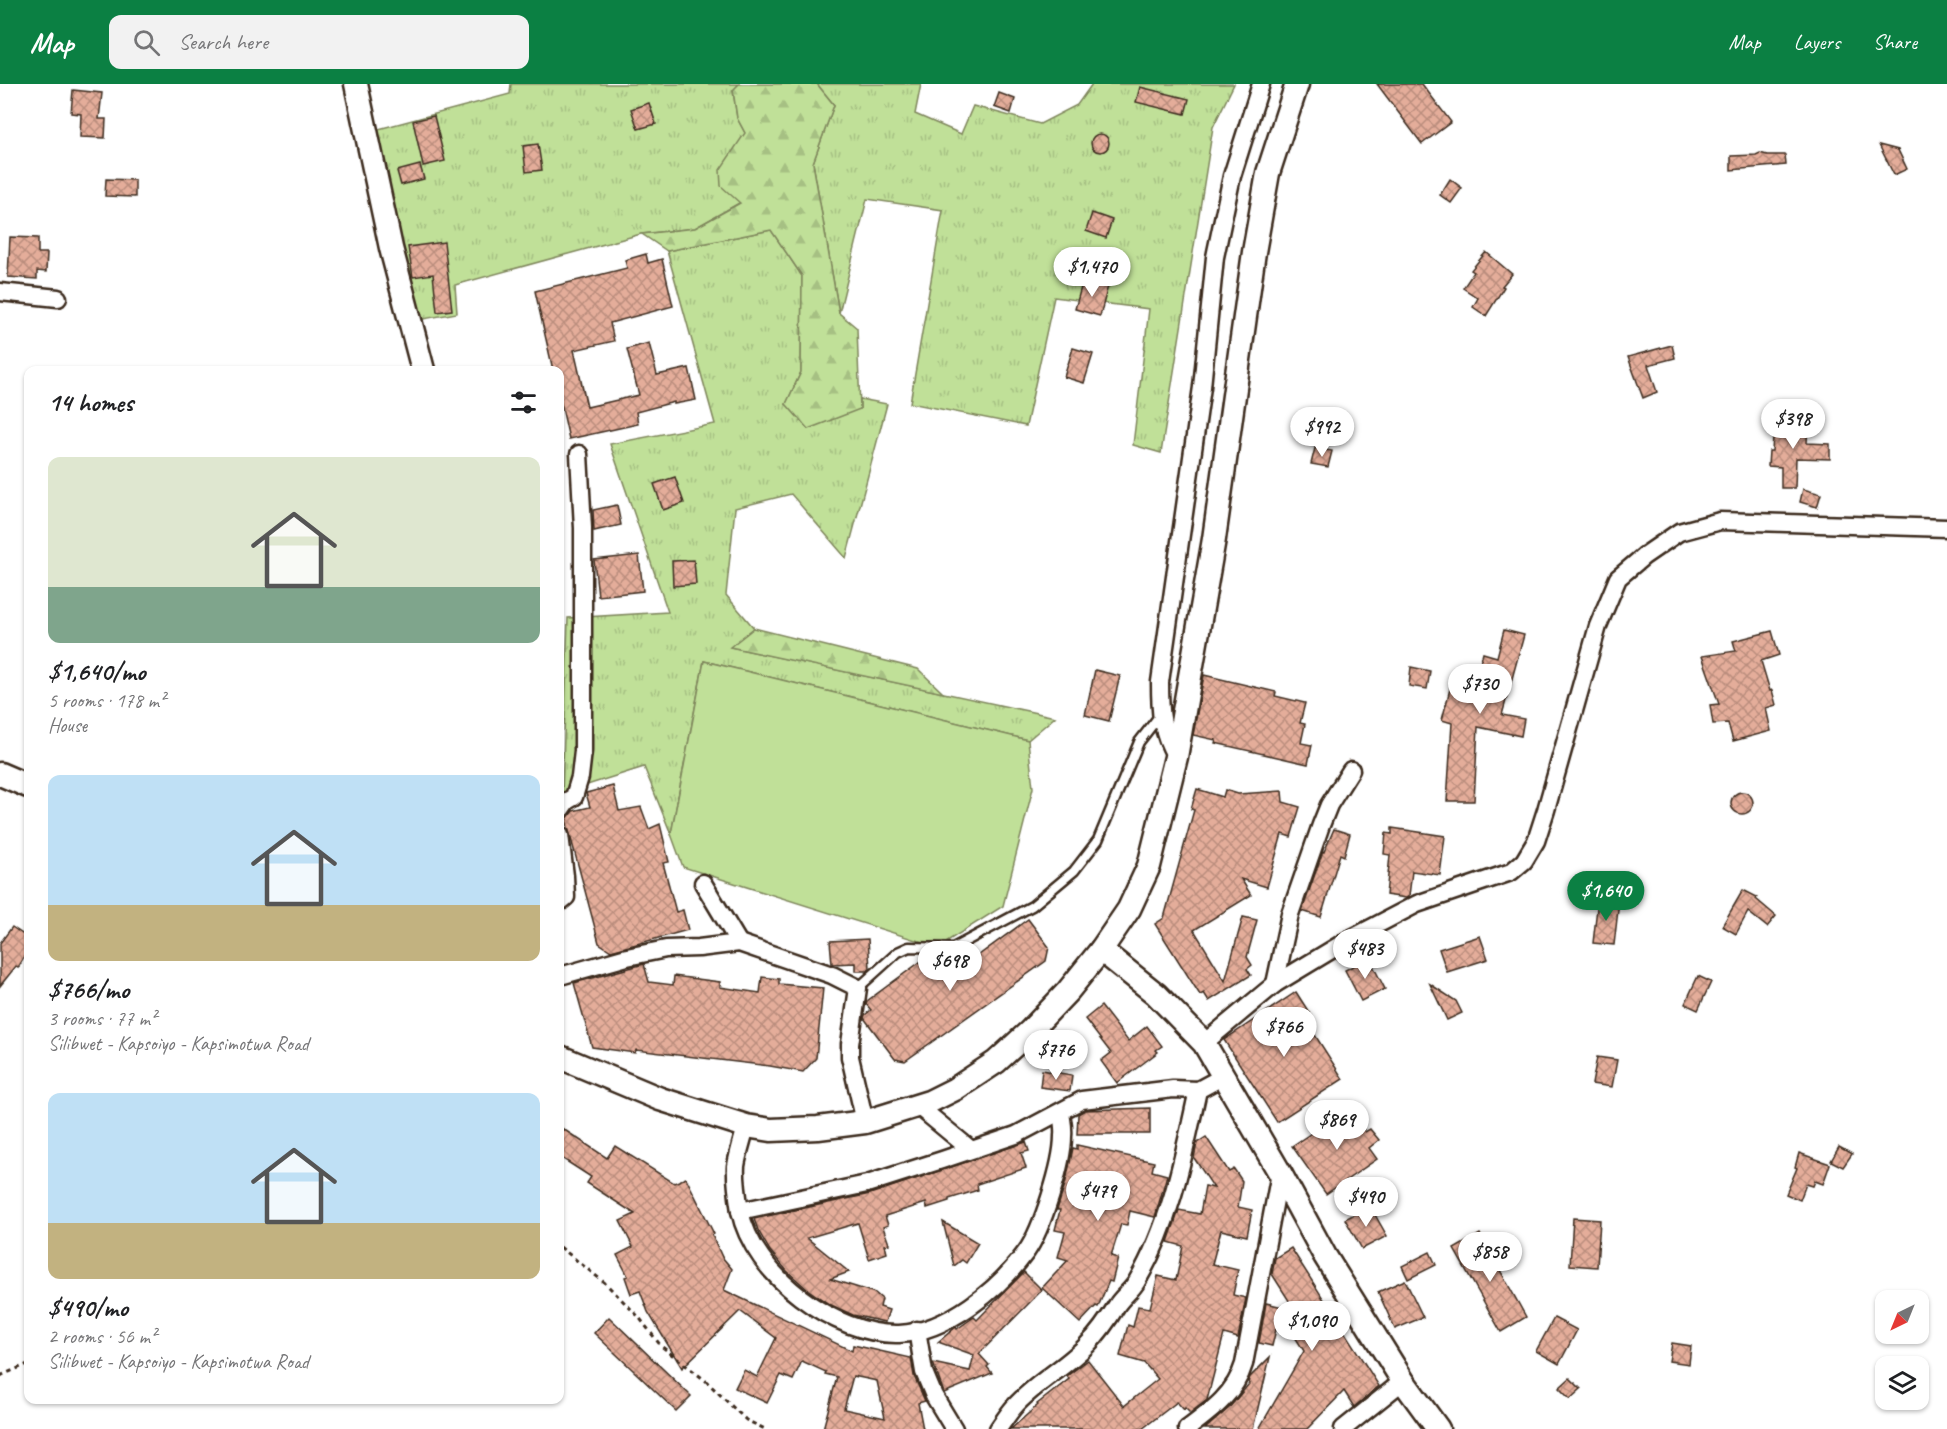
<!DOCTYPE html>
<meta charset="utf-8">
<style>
body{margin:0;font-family:Caveat,sans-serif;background:#f2f2f2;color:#202124;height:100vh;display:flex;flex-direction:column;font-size:22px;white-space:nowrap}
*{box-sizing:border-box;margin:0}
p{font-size:20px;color:#757577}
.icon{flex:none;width:33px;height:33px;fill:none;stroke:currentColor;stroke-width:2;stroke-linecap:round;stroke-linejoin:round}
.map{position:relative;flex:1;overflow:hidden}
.side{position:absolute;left:24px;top:282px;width:540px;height:1038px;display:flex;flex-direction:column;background:#fff;border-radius:12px;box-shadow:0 2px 4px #0004}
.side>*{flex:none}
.needle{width:39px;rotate:223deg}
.buttons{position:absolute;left:1875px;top:1206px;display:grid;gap:12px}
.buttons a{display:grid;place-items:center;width:54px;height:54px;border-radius:12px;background:#fff;box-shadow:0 2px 4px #0004;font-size:30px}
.price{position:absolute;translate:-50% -51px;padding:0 14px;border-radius:21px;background:#fff;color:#222;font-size:20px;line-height:39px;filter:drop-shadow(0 2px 3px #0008)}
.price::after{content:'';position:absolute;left:50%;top:36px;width:18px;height:14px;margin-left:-9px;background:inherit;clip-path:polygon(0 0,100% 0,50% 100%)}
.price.selected{background:#0b8043;color:#fff}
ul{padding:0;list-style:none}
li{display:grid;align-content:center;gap:12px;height:318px;padding:0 24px}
li span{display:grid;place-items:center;height:186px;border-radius:12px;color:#555}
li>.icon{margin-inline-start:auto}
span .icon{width:108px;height:108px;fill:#fffc;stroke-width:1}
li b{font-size:26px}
h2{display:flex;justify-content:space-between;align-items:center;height:72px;padding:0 24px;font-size:26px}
header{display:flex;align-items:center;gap:36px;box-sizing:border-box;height:84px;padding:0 30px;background:#0b8043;color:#fff}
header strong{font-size:28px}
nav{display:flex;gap:33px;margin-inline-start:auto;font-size:21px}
.search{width:420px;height:54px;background:#f2f2f2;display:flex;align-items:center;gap:15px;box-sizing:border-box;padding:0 21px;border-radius:12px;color:#757577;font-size:22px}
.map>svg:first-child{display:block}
.grass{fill:url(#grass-tufts);stroke:#7e855b;stroke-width:1.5}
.forest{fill:url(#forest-firs);stroke:#7e855b;stroke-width:1.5}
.garden{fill:#c0e098;stroke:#7e855b;stroke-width:1.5}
.building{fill:url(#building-cross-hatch);stroke:#3b2a1e;stroke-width:1.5;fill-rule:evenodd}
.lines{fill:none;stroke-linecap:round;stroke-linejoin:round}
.lane-casing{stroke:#3b2a1e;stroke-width:13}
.street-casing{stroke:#3b2a1e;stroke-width:21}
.secondary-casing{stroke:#3b2a1e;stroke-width:27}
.path{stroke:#3b2a1e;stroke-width:3;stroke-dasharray:4.5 4.5;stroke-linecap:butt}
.lane{stroke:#fff;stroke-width:8}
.street{stroke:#fff;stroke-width:16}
.secondary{stroke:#fff;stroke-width:22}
</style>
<header>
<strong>Map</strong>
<div class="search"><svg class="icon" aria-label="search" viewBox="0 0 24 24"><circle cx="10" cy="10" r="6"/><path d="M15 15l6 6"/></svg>Search here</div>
<nav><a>Map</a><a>Layers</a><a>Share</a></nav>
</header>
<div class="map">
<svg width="1947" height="1345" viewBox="0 0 1947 1345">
<defs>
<pattern id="grass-tufts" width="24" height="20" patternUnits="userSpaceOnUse" patternTransform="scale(1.5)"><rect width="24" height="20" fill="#c0e098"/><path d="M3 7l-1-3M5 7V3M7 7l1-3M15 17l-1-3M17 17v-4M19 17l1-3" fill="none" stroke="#a6c083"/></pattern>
<pattern id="forest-firs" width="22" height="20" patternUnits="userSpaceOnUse" patternTransform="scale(1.5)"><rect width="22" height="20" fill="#c0e098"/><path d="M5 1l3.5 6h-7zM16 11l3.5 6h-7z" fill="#a6c083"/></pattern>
<pattern id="building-cross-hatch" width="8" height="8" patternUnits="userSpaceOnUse" patternTransform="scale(1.5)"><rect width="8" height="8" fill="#e4ad9a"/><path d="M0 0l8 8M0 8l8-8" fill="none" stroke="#ba8d7d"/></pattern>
</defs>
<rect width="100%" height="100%" fill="#fff"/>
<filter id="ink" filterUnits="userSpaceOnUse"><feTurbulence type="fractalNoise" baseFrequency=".0167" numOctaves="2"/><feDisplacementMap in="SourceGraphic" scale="12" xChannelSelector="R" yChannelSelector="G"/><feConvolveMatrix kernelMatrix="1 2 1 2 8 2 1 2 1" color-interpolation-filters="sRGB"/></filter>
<g filter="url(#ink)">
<g class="grass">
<path d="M511,0H739L733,7L737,34L745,49L741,118L695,144L641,150L455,201L457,229L418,236L371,47L510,10Z"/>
<path d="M817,0H921L915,30L961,50L973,22L1040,40L1077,21L1092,0H1234L1213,43L1161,369L1133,361L1149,225L1054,213L1026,342L910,319L943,126L867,115L839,229L813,79L834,21Z"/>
<path d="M771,146L802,192L801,288L786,320L860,325V315L887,320L846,474L791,410L735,424L726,511L754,544L731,563L1055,633L1028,656L704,577L671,750L644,683L562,709L568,534L668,528L610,360L715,340L667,167Z"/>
</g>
<g class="forest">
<path d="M739,0H817L834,21L813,79L839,229L857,244L860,325L808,345L786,320L801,288L802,192L771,146L667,167L642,150L695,144L740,119L721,102L720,86L745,49L737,34L733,6Z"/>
<path d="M754,544L918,585L943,609L730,563Z"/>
</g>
<path class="garden" d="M704,577L1028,656L1033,704L1003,822L938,863L683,783L671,750Z"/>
<g class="building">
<path d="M1377,0H1422L1451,38L1422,60Z"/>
<path d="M1140,3L1189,15L1185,30L1136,18Z"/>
<path d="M73,6L102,9L99,35H106L105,54L80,53L81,30L71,29Z"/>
<path d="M999,9L1015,15L1011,29L994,23Z"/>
<path d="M649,19L656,40L638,45L631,25Z"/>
<path d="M434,32L445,77L423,82L413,37Z"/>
<circle cx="1100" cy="59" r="9"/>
<path d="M538,60L542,86L526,88L523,62Z"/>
<path d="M1879,61L1898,66L1907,85L1894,91Z"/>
<path d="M1760,69L1767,71H1785L1786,81L1731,86V72L1756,71Z"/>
<path d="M420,81L424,95L401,101L397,87Z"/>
<path d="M106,95L135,96V113L105,112Z"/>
<path d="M1450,95L1462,104L1451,119L1440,111Z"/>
<path d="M1092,129L1112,136L1106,154L1086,147Z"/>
<path d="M10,153L38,154V169H47L46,188L37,187V195L8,193Z"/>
<path d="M444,158L452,226L437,228L433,190L413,193L408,163Z"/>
<path d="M1486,168L1512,190L1502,202L1504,203L1486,232L1473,223L1478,214L1463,204L1474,188L1471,186Z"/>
<path d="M646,170L648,179L662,175L673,222L610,239L614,257L574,266L587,323L639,311L627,265L649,259L657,291L689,284L696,316L674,320V318L636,328L638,340L569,355L560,315V286H553L535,207L627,184L625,176Z"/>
<path d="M1083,196L1108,202L1100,232L1075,225Z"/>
<path d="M1672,261L1675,274L1648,281L1657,308L1643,314L1628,273Z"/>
<path d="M1073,264L1093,270L1084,299L1064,293Z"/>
<path d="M1774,338L1808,339L1807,359L1830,360V375L1796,374L1795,404H1781V383L1768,382L1769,367H1772Z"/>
<path d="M1315,364L1332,367L1328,383L1311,380Z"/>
<path d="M675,393L684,419L663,426L654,400Z"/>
<path d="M1803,405L1821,410L1817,423L1800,418Z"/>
<path d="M617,421L621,441L594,447L593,426Z"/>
<path d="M639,471L643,507L598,512L594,476Z"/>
<path d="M694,476L696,500L673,502L672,477Z"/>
<path d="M1504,546L1524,551L1502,631L1524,635L1521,652L1478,643L1474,717H1447L1452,639L1442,636L1451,601L1473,606L1483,569L1497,573Z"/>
<path d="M1772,547L1779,571L1761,577L1770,607L1772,606L1776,621L1766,624L1771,647L1733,657L1728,639L1713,640L1710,621L1719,620L1702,572L1736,567L1733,557Z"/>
<path d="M1411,583L1430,587L1427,605L1409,602Z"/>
<path d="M1095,586L1120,592L1109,637L1085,631Z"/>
<path d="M1204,591L1276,608L1275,612L1305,619L1300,639L1305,640L1301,659L1312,661L1308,680L1215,659L1216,656L1193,651Z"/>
<path d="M613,702L619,727L641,723L649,745L660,740L669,778L663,779L676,828L683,826L688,846L611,867L599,859L566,736L573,727L590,723L586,709Z"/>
<path d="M1197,705L1223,713L1225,706L1238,710L1282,707L1283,718L1300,723L1291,753L1282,750L1267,803L1241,795L1251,811L1194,846L1225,897L1243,833L1257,836L1247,873L1252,881L1247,885L1251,891L1209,917L1204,909L1200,911L1155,840L1164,834L1194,726L1191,725Z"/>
<circle cx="1742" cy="719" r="11"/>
<path d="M1392,744L1445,752L1440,791L1412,787L1409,812L1406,814L1386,811L1390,771L1384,770L1386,749L1392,750Z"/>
<path d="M1334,745L1350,750L1344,772L1340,770L1321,833L1302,827L1323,767L1324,768Z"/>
<path d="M1743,806L1757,813L1756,815L1776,832L1767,843L1748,828L1736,850L1722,842Z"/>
<path d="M1598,815L1619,817L1614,861L1593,859Z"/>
<path d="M1028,835L1049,863L1046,877L905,977L895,975L864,934L865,931L871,926L866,920L867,917L931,870H938L953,890Z"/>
<path d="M12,843L28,854V867L18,884L16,882L0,902V859Z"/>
<path d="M1480,852L1488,875L1447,888L1439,865Z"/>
<path d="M868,855L870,884L868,887H856V879L832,880L830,857Z"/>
<path d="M1369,874L1385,905L1361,917L1345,886Z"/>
<path d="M644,880L649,898L673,901L674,892L720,898V903L760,909L762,893L779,895V900L823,904L816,974L803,988L770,982L636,966L635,969L592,963L574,899Z"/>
<path d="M1698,892L1711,898L1698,926L1685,920Z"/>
<path d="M1430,900L1456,917L1462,929L1447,936Z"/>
<path d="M1296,908L1312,933L1306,937L1343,995L1277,1038L1224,956Z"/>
<path d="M1101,922L1128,957L1147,942L1162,962L1156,966L1158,968L1117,999L1101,977L1111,969L1085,935Z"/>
<path d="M1597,973L1617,976L1612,1003L1592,1000Z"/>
<path d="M1042,986L1072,991L1070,1007L1040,1003Z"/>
<path d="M1150,1024V1050H1077L1078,1030L1085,1026Z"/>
<path d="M1349,1024L1365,1048L1370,1045L1379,1056L1369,1064L1377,1075L1326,1110L1292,1062Z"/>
<path d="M560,1043L607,1074L615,1062L674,1099L686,1094L714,1150L712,1151L722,1173L732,1185L724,1206L852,1267L853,1261L911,1274L914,1292L925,1317L918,1319L923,1345H823L837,1293L825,1290L826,1288L802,1277L793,1296L781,1291L767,1319L735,1304L744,1286L757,1293L776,1254L740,1227L682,1284L648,1228L640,1207L631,1210L625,1193L628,1192L617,1171L633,1163L620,1137L635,1130L587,1099L591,1093L560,1073ZM853,1292L877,1297L885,1334L844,1325Z"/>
<path d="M1206,1053L1229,1088L1234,1085L1242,1097L1238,1123L1252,1126L1247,1152L1221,1146L1212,1180L1238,1186L1233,1211L1246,1214L1238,1254L1224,1250L1207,1316L1190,1329L1185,1324L1184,1326L1177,1318L1142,1345H1011L1038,1321L1037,1320L1069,1295L1067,1292L1088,1276L1124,1322L1158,1295L1144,1279L1120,1272L1128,1241L1133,1243L1138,1222L1150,1224L1158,1192L1176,1196L1183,1162L1168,1158L1179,1126L1200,1130L1205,1102L1214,1104L1194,1074L1197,1059Z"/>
<path d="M1026,1058L1029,1067L1021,1069L1026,1084L977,1100L978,1106L949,1115V1117L927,1124L926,1119L885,1132L888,1141L883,1143L889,1160L885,1161L887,1169L869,1175L858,1139L807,1154L849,1188L830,1195L875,1209L882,1215L880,1223L889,1226L885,1238L853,1231L829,1220L807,1205L787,1187L770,1167L758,1146L754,1135L870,1110Z"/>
<path d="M1077,1061L1154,1078L1152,1087L1167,1091L1155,1133L1130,1127L1127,1141L1121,1140L1111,1172L1118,1174L1112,1198L1109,1197L1098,1223L1096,1222L1080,1239L1042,1204L1068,1176L1058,1173L1065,1148L1055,1146L1060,1126H1057L1066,1097L1073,1064L1077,1065Z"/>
<path d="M1839,1063L1852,1070L1843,1083L1831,1077Z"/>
<path d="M1799,1069L1830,1080L1823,1100L1815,1097L1813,1102L1806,1100L1800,1116L1786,1110L1797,1084L1795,1083Z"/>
<path d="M1370,1122L1387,1152L1362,1165L1345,1135Z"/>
<path d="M1573,1134L1600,1136L1597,1183L1570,1181Z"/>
<path d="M943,1138L978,1159L966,1179L962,1176L954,1182Z"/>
<path d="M1480,1150L1526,1233L1501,1248L1454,1165Z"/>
<path d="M1291,1164L1379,1302L1354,1323L1344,1307L1307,1345H1259L1304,1267L1280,1229L1272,1262L1259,1259L1266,1219L1295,1226L1272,1190L1275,1174Z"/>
<path d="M1430,1168L1436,1181L1408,1195L1402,1182Z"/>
<path d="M1024,1188L1042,1206L979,1270L989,1281L987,1283L992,1289L944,1309L933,1279L970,1287L974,1271L938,1258L956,1243L957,1245L974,1233L977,1236Z"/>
<path d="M1405,1196L1423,1233L1395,1245L1378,1208Z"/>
<path d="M609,1233L691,1312L676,1327L594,1249Z"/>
<path d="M1554,1234L1577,1246L1559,1280L1536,1267Z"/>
<path d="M1672,1259L1691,1262L1689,1280L1669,1277Z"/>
<path d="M1270,1273L1253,1345H1205L1229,1324L1249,1300L1248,1298L1250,1293Z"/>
<path d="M1570,1294L1581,1305L1570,1315L1559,1304Z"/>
</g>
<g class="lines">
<g class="lane-casing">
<path id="lane" d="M858,904L898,868L909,863L953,864L1032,822L1074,787L1098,756L1139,658L1160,631"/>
</g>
<g class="street-casing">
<g id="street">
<path d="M0,208L58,214"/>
<path d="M1176,673C1161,647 1160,628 1160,598L1202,303L1215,173L1232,92L1261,0"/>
<path d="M560,727L567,717L574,713L580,693L583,667V444L579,370"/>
<path d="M560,751L565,792L566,813L560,818"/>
<path d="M703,799L739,859"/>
<path d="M560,892L627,873L666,865L699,864L739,859L832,891L858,904L850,960V973L865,1038"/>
<path d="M1275,900L1290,830L1321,741L1329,721L1351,686"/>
<path d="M1204,959L1275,900L1348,856L1417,820L1511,788L1524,777L1536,757L1546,726L1598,542L1618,494L1644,472L1679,448L1720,437L1947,444"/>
<path d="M918,1022L970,1065"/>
<path d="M746,1042C743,1055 738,1069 736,1082C735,1095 738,1114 740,1127C753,1191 835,1252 899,1250C947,1248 999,1205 1026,1168C1042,1146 1063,1079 1063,1052C1064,1044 1062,1036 1061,1029"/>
<path d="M740,1127L867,1100L942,1076L1016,1051L1082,1016L1173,1005L1198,1006L1224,992"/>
<path d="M917,1246L924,1288L934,1312L954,1345"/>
<path d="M998,1345C1003,1338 1008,1330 1014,1323C1035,1299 1065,1284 1087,1261C1099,1249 1108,1236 1117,1221C1123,1212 1132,1206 1137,1197C1171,1139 1184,1070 1198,1006"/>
<path d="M1187,1345C1211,1327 1235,1310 1244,1280L1280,1089"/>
<path d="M1343,1345L1403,1297"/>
</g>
</g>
<g class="secondary-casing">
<g id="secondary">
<path d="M356,0L391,164L423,286"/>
<path d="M0,690L28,702"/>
<path d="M1101,866L1156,910L1204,959L1280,1089L1325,1172L1403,1297L1438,1345"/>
<path d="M560,973L660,1015L746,1042L771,1046L818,1044L865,1038L929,1018L955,1005L996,978L1029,948L1068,907L1101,866L1129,825L1149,782L1176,673L1214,455L1254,168L1268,89L1297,0"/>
</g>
</g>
<g class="path">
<path d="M560,1163L605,1199L638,1232L661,1262L706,1297L746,1336L765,1345"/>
<path d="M0,1292L28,1280"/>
</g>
<use href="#lane" class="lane"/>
<use href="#street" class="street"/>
<use href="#secondary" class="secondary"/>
</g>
</g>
</svg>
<div class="buttons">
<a><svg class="needle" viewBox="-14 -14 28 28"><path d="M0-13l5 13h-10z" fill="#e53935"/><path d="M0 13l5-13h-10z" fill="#757577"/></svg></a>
<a><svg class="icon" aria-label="layers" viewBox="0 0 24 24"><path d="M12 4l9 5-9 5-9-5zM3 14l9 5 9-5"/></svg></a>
</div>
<b class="price" style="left:1092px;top:214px">$1,470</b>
<b class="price" style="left:1793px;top:366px">$398</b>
<b class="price" style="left:1322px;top:374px">$992</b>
<b class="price" style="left:1480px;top:631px">$730</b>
<b class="price selected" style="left:1606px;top:838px">$1,640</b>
<b class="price" style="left:1365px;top:896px">$483</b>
<b class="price" style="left:950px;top:908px">$698</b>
<b class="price" style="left:1284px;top:974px">$766</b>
<b class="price" style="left:1056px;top:997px">$776</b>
<b class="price" style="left:1337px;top:1067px">$869</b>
<b class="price" style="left:1098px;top:1138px">$479</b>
<b class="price" style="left:1366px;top:1144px">$490</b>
<b class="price" style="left:1490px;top:1199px">$858</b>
<b class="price" style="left:1312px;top:1268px">$1,090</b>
<section class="side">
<h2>14 homes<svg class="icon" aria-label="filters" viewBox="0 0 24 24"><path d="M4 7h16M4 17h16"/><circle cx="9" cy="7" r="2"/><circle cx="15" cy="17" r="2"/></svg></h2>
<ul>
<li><span style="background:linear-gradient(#dfe7d0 70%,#7fa58c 0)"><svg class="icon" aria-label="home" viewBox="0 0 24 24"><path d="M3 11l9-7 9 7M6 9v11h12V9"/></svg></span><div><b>$1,640/mo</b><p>5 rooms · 178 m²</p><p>House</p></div></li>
<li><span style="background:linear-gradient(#bfe0f5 70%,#c2b280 0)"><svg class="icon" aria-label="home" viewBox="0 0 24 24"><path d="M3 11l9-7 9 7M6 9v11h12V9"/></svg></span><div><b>$766/mo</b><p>3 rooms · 77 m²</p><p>Silibwet - Kapsoiyo - Kapsimotwa Road</p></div></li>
<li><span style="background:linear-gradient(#bfe0f5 70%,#c2b280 0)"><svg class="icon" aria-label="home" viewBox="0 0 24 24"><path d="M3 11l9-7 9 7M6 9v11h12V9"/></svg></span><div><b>$490/mo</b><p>2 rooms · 56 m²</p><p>Silibwet - Kapsoiyo - Kapsimotwa Road</p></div></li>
</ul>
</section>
</div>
